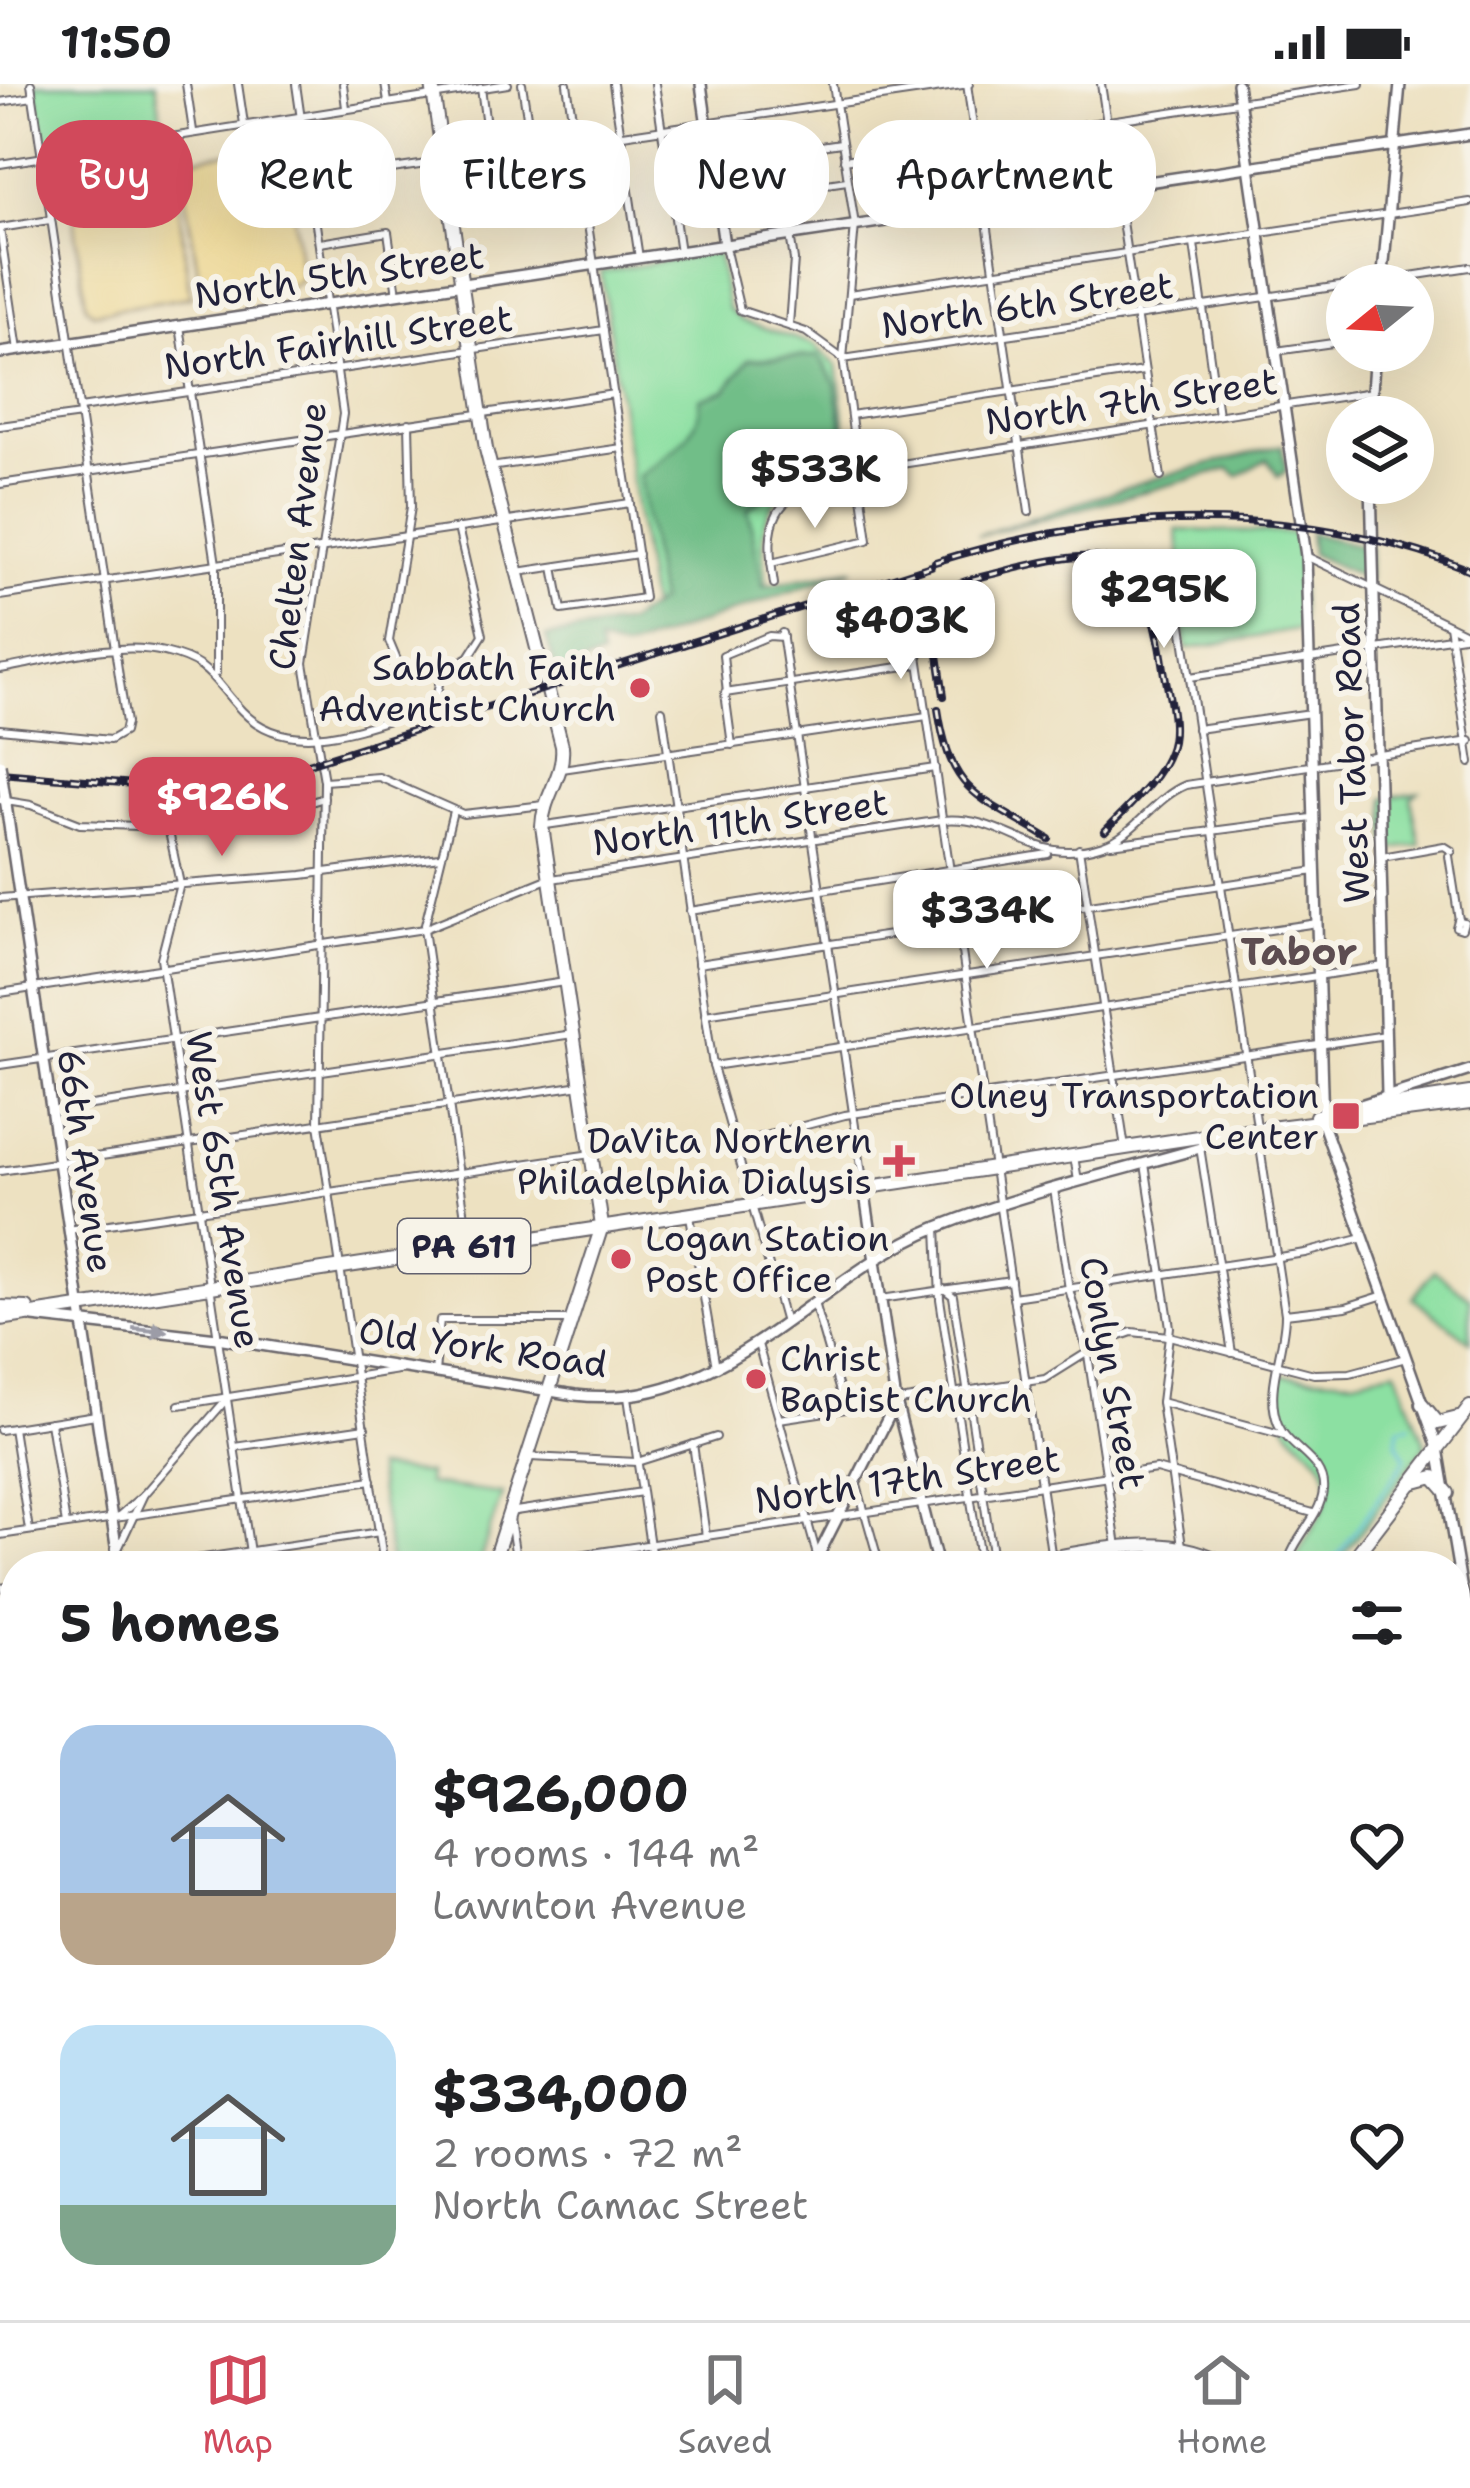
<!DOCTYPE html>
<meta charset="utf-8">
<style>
body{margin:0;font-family:"Shantell Sans",sans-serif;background:#f2f2f2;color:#202124;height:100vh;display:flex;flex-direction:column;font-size:45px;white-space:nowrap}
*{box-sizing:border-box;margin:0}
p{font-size:39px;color:#757577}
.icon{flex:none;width:66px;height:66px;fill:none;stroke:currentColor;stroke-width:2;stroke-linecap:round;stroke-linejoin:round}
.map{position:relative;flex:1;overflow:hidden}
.details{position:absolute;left:0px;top:1467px;width:1470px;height:771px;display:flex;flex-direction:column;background:#fff;border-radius:48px 48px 0 0;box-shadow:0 12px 48px #0002}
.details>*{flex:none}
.banner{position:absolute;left:36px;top:36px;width:1398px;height:108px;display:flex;gap:24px}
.needle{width:78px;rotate:252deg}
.tools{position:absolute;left:1326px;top:180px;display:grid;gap:24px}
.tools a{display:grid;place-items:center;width:108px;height:108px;border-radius:50%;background:#fff;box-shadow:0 12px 48px #0002;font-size:60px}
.price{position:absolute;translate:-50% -102px;padding:0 27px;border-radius:24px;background:#fff;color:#222;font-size:39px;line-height:78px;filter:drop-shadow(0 3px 6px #0008)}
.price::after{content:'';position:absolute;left:50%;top:72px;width:36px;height:27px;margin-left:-18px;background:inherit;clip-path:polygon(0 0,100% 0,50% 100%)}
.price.active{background:#d1495b;color:#fff}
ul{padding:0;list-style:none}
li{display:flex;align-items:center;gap:36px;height:300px;padding:0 60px}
li span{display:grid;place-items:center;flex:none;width:336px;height:240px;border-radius:36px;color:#555}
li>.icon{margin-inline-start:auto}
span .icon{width:144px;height:144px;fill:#fffc;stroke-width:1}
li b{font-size:51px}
h2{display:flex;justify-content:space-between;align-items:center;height:144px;padding:0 60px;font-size:51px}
.pill{padding:0 42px;border-radius:48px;background:#fff;box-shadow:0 12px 48px #0002;font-size:42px;line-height:108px}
.pill.active{background:#d1495b;color:#fff}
.status{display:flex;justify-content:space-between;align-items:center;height:84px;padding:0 60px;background:#fff;direction:ltr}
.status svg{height:33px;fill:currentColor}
.tabs{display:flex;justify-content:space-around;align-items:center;height:168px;border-top:3px solid #e0e0e0;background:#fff;font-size:33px;color:#757577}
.tabs a{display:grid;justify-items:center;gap:6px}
.tabs .active{color:#d1495b}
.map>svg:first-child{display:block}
.green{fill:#8ce0a2;stroke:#57816e;stroke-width:3}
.forest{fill:#71be88;stroke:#4a7062;stroke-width:3}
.sand{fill:#eeda9e;stroke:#887e6c;stroke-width:3}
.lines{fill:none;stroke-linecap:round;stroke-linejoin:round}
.stream{stroke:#61b9de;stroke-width:3}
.minor-casing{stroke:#69656a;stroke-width:10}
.tertiary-casing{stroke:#69656a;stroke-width:14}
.primary-casing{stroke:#69656a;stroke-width:16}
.minor{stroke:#fff;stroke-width:6}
.tertiary{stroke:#fff;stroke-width:9}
.primary{stroke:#fff;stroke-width:12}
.rail-casing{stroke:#22223b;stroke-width:8}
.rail{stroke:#f7f3e8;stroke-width:3;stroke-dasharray:9;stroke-linecap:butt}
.tertiary-bridge-casing{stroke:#69656a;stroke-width:14;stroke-linecap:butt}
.tertiary-bridge{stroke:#fff;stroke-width:9}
.oneway{fill:#9c9ca7}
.poi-dot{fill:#d1495b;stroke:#f7f3e8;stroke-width:4.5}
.labels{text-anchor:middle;stroke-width:12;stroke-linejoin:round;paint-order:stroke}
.shield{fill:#f7f3e8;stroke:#62616f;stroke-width:3}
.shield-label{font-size:33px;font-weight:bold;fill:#22223b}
.street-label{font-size:36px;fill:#22223b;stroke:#f7f3e8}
.poi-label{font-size:36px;fill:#22223b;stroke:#f7f3e8;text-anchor:end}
.neighbourhood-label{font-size:39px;font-weight:bold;fill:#5d4d51;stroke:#f7f3e8}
</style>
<div class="status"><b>11:50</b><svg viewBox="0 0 49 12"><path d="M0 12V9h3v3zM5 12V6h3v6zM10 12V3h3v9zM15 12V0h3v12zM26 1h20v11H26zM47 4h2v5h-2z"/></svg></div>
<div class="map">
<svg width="1470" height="2236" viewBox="0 0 1470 2236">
<rect width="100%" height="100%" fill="#f7f3e8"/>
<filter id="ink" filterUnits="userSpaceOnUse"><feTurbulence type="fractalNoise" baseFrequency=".00833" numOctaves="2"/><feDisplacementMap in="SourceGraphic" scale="24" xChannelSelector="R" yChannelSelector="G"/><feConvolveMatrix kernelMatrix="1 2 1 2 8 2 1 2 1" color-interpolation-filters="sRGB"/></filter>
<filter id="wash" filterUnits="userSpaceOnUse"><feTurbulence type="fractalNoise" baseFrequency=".004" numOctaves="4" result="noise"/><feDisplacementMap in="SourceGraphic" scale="48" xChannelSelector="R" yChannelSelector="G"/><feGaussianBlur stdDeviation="2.7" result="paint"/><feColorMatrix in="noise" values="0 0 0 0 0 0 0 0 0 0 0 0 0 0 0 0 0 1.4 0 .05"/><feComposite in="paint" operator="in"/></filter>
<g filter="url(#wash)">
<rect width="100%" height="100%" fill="#ede1c1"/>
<g class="green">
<path d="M35,0H156L163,47L45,65Z"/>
<path d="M717,168L728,225L742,237L813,260L837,282L850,379C766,408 754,420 768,508L654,549L601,188Z"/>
<path d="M1177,446L1297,449L1302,545L1187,565L1181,532L1189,530Z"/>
<path d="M1418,708L1411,714L1420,761L1387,766L1385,714Z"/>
<path d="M1434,1186L1470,1214V1257L1413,1214Z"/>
<path d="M1396,1285L1426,1361L1339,1477L1332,1482H1294C1301,1453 1333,1427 1328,1396C1322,1353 1270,1364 1281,1291L1354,1295Z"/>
<path d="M376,1384L428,1390L427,1400L502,1410L478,1482H391Z"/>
<path d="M0,2146L15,2159V2223H63L51,2236H0Z"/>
<path d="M653,2223H805L800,2236H648Z"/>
</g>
<g class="forest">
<path d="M819,272L835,299L844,355L748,425L763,502L854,485L624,566L598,559L601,573L557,589L546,553L628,539L659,518L639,392C665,373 702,351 700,315L726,306L749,275Z"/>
<path d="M1282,361L1286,387L1278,393L1267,375L1238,392L1229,385L977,452L1149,396Z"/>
<path d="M1309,449L1370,464L1369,496L1311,470Z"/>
</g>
<g class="sand">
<path d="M273,62L286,73L302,195L292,202L202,211L180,82L188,75Z"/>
<path d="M161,79L175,88L190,213L93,229L86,222L69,98L77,92Z"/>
</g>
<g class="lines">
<path class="stream" d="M1321,1482L1339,1470L1398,1387L1406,1374L1397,1358L1399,1343L1410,1341"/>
</g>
</g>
<g filter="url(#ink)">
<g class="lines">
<g class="minor-casing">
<g id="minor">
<path d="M186,0L193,47"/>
<path d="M238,0L244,40"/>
<path d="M296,0L343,330L304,579L324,697L319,1040L384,1482"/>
<path d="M343,0L346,24"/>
<path d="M385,0L388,18"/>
<path d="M522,0L532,65"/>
<path d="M613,0L639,174"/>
<path d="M655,0L680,168"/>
<path d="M967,0L1029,428"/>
<path d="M1101,0L1161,393"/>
<path d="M481,4L490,71"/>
<path d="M0,18L33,13"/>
<path d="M844,76L1360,0"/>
<path d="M712,78L841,59"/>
<path d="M0,80L508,0"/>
<path d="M311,97L969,0"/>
<path d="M718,116L847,97"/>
<path d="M454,128L584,110"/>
<path d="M0,144L50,136"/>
<path d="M0,145L18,266"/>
<path d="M320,159L388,148L397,210"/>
<path d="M1194,160L1218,331"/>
<path d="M725,163L740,226L806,248L843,275L1347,201"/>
<path d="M1350,201L1470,183"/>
<path d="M849,210L1470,118"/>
<path d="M789,241L794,176L790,151"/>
<path d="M180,242L216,480V589"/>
<path d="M1276,267L1347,257"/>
<path d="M80,324L604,246"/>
<path d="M851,331L1143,287"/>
<path d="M409,339L411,423L389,557L399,581L441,588"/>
<path d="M0,342L81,331"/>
<path d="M490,383L622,364"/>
<path d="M0,400L614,310"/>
<path d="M1306,472L1470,551"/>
<path d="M771,479L868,456L843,275L855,141L833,0"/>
<path d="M554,483L562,526L644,514L567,0"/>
<path d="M518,488L638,470"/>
<path d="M774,500C764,435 772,414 836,390L1372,308"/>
<path d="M0,512L630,419"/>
<path d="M1181,534L1285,1230C1285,1267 1264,1305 1278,1340C1289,1366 1326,1376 1323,1407C1320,1434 1293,1454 1287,1482"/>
<path d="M1449,541L1470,679"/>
<path d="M782,549L864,1103"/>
<path d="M916,558L1053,1482"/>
<path d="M0,585C50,577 115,556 164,568C212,579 212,596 242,627C291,678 369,641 425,624L437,611L441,588"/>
<path d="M441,588L469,573L483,551L458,444"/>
<path d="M1190,593L1470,551"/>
<path d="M727,609L723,571L769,552L783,553"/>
<path d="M662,626L713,982L785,1239"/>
<path d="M0,645L110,656L124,648L126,639L31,0"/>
<path d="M1197,645L1311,629"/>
<path d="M732,661L725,609L919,580"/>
<path d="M562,685L927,632"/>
<path d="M324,697L379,693L463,730L544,721"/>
<path d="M0,716L31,721L80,740L168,743L266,732L324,714"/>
<path d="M453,727L424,845L469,1161"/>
<path d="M546,741L935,684"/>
<path d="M168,743L180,800L161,874L252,1482"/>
<path d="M1111,760L1312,734"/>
<path d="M1079,765L1125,1064"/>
<path d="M1449,772L1459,836"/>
<path d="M1382,773L1444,762L1452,767"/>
<path d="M0,814L302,791L440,773"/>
<path d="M690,827L1048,770"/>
<path d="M1458,836L1464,838L1462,845L1456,843Z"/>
<path d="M698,880L1315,787"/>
<path d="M0,909L424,845L545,796L942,736C1009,730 1032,785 1103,761C1135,751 1154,714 1186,701L1470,657"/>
<path d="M705,930L1317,839"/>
<path d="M0,981L565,898"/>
<path d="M713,982L1384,882"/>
<path d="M51,1027L573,950"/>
<path d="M734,1060L845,1031L1386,951"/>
<path d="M1200,1063L1232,1269"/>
<path d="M1074,1072L1078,1097"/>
<path d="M1145,1080L1170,1243L1161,1318L1182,1462"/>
<path d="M0,1087L581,1001"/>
<path d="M1054,1105L1069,1205L1088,1271L1120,1482"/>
<path d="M690,1132L716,1283"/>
<path d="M937,1143L940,1215L981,1482"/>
<path d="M68,1146L591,1070"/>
<path d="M944,1205L953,1212L994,1482"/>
<path d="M1013,1213L1305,1169L1363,1154"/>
<path d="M881,1215L1011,1196"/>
<path d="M815,1222L845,1325"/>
<path d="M1285,1230L1346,1223L1384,1211"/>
<path d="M758,1260L820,1482"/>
<path d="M435,1288L440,1236H569"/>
<path d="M628,1313L653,1482"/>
<path d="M1161,1318L1284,1351"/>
<path d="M179,1321L404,1285"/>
<path d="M779,1335L1045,1295L1104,1258L1132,1248L1169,1252L1314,1290L1350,1289L1406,1274"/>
<path d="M50,1338L66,1441"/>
<path d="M13,1344L29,1446"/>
<path d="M0,1346L96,1331"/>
<path d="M693,1360L706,1452"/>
<path d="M235,1363L365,1344"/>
<path d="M530,1373L637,1378L716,1353"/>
<path d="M857,1401L880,1482"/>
<path d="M120,1431L144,1410"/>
<path d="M0,1451L372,1396"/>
<path d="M118,1465L144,1410L225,1317"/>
<path d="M517,1481L509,1428L642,1408"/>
<path d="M149,1482L380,1448"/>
<path d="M505,1482L1156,1385L1313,1429"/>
<path d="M0,1504L15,1502"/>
<path d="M1455,1552L1469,1550"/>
<path d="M0,1557L15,1555"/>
<path d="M0,1589L15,1692"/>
<path d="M1455,1605L1470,1603"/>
<path d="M0,1662L15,1660"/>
<path d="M0,1723L15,1721"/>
<path d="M0,1899L15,1896"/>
<path d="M1455,1905L1464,1935"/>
<path d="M1455,1937L1470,1933"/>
<path d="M1455,1990L1470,1995"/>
<path d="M1455,2000L1470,2005"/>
<path d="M0,2032L15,2045"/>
<path d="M0,2138L15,2151"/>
<path d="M98,2223L113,2236"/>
<path d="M222,2223L237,2236"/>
<path d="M438,2223L442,2236"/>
<path d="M833,2223L868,2236"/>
<path d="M1086,2223L1120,2236"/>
<path d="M1422,2223L1457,2236"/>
<path d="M89,2236L101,2223"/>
<path d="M375,2236L423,2223"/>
<path d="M478,2236L483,2223"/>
<path d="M641,2236L646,2223"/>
<path d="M809,2236L813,2223"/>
<path d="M851,2236L854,2223"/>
<path d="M885,2236L890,2223"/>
<path d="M936,2236L941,2223"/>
<path d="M996,2236L1001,2223"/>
<path d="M1053,2236L1058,2223"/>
<path d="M1204,2236L1209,2223"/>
<path d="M1337,2236L1342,2223"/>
</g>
</g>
<g class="tertiary-casing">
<g id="tertiary">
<path d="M701,0L724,161"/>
<path d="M1237,0L1306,472L1323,1040L1438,1364L1470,1554"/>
<path d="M1382,201L1400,0"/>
<path d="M0,269L1470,50"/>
<path d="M1370,333L1375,267"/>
<path d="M1371,399L1387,1010"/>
<path d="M2,694L119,1482"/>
<path d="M1348,1025L1470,986"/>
<path d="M864,1103L896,1318L938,1482"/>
<path d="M33,1233L217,1254L575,1311C726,1329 811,1194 938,1143C1023,1109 1113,1089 1200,1064L1211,1052"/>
<path d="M813,1482L896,1318"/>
<path d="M1455,1658L1470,1655"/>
<path d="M1455,1767L1470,1710"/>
<path d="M0,1931L15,1941"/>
<path d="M0,2006L15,2002"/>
<path d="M568,2223L604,2236"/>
<path d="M281,2228L298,2224"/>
<path d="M1295,2236L1300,2223"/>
</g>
</g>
<g class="primary-casing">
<g id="primary">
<path d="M432,0L486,365L562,662C565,692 543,712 542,742L602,1142L492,1482"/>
<path d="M1316,1032L1470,1009"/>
<path d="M0,1223L27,1224"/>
<path d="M0,1235L1198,1053L1470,1019"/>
<path d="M1422,1320L1438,1339L1458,1334"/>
<path d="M1412,1399L1434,1393L1448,1409"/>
<path d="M1006,1482C1076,1472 1165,1441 1228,1482"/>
<path d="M1348,1482L1470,1323"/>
<path d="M0,1792L15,1789"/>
<path d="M295,2236L299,2223"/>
</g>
</g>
<use href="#minor" class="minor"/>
<use href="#tertiary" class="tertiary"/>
<use href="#primary" class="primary"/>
<g class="rail-casing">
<g id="rail">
<path d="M935,478C1110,424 1298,417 1470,486"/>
<path d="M942,511L933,537L944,612"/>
<path d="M928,523C942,499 975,495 1001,488C1116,458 1146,464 1164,585C1168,611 1179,643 1169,668C1158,698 1127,723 1105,747"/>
<path d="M938,625C951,713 979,711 1049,755"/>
<path d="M0,689L147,701L299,683L931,482"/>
</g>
</g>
<use href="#rail" class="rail"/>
<g class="tertiary-bridge-casing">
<path id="tertiary-bridge" d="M0,680L2,694"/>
</g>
<use href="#tertiary-bridge" class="tertiary-bridge"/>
</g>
<defs><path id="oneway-solid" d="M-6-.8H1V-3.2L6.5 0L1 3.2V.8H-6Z" transform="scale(3)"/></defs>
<use class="oneway" href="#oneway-solid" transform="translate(150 1246) rotate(5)"/>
</g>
<g class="poi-dot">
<circle cx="640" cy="604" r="12"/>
<rect x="1331" y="1017" width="30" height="30" rx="6"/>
<path d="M893 1059h12v12h12v12h-12v12h-12v-12h-12v-12h12z"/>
<circle cx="621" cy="1175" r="12"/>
<circle cx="756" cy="1295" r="12"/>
</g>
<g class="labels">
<rect class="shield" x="398" y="1135" width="132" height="54" rx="9"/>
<g class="shield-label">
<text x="464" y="1174">PA 611</text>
</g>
<g class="street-label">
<text transform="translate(339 191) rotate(-8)" y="13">North 5th Street</text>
<text transform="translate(1027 221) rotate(-8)" y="13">North 6th Street</text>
<text transform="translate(338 258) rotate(-8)" y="13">North Fairhill Street</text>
<text transform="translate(1131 317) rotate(-8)" y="13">North 7th Street</text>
<text transform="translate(297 452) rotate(-83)" y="13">Chelten Avenue</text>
<text transform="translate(1351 669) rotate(-92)" y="13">West Tabor Road</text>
<text transform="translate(740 738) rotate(-8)" y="13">North 11th Street</text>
<text transform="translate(86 1077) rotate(82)" y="13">66th Avenue</text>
<text transform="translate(224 1106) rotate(81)" y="13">West 65th Avenue</text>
<text transform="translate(483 1263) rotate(8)" y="13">Old York Road</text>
<text transform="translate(1113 1289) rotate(80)" y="13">Conlyn Street</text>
<text transform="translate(907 1395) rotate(-8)" y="13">North 17th Street</text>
</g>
<g class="poi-label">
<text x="616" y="596">Sabbath Faith<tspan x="616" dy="41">Adventist Church</tspan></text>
<text x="1319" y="1024">Olney Transportation<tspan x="1319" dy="41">Center</tspan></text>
<text x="872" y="1069">DaVita Northern<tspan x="872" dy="41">Philadelphia Dialysis</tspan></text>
<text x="645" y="1167" text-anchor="start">Logan Station<tspan x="645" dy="41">Post Office</tspan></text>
<text x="780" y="1287" text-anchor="start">Christ<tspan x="780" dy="41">Baptist Church</tspan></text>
</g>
<g class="neighbourhood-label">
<text x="1299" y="881">Tabor</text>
</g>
</g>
</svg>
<div class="tools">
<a><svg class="needle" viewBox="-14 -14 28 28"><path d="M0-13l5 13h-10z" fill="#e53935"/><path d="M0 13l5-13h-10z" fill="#757577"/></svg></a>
<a><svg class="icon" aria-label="layers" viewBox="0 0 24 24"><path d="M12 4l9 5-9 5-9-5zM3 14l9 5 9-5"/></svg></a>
</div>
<b class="price" style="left:815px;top:447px">$533K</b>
<b class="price" style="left:1164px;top:567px">$295K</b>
<b class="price" style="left:901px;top:598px">$403K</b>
<b class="price active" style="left:222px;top:775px">$926K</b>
<b class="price" style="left:987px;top:888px">$334K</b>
<div class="banner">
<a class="pill active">Buy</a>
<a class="pill">Rent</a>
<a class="pill">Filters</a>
<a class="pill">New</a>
<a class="pill">Apartment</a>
</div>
<section class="details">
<h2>5 homes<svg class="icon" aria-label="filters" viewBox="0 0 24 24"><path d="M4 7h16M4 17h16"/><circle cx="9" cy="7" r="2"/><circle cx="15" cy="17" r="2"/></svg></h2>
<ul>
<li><span style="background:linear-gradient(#a9c7e8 70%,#b9a48a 0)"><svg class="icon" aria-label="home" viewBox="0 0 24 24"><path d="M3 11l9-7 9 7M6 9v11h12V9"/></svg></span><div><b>$926,000</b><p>4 rooms · 144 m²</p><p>Lawnton Avenue</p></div><svg class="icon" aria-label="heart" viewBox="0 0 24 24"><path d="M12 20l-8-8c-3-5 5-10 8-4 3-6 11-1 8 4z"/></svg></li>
<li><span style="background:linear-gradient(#bfe0f5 75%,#7fa58c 0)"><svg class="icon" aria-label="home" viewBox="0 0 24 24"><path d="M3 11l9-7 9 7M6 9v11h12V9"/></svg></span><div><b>$334,000</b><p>2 rooms · 72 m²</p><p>North Camac Street</p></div><svg class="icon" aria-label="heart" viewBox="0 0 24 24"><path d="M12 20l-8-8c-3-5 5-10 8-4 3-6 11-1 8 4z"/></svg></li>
</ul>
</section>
</div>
<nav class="tabs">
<a class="active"><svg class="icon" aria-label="map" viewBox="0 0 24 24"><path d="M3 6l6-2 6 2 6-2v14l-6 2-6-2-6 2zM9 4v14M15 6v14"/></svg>Map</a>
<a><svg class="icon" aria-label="saved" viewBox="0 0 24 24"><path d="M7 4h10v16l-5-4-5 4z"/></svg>Saved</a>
<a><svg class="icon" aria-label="home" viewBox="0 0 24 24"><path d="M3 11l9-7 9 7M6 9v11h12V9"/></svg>Home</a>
</nav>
